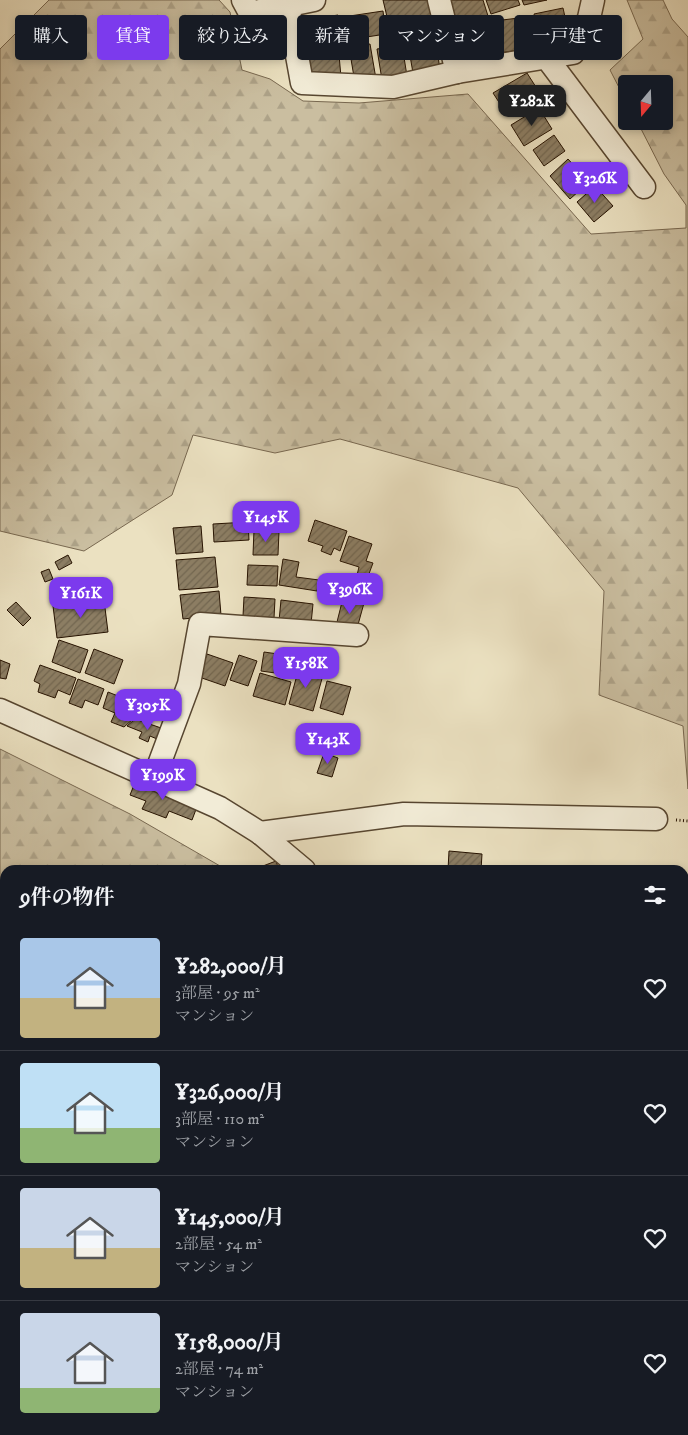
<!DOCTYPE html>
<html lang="ja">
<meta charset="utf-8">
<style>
body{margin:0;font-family:"IM FELL DW Pica","Noto Serif JP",serif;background:#20242c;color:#f1f3f6;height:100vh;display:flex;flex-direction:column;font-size:19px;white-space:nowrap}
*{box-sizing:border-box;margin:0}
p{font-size:16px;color:#9ea1a6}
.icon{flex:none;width:28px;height:28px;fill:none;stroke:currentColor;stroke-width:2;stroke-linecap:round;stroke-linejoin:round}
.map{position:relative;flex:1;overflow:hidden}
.side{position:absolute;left:0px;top:865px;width:689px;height:570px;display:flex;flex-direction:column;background:#171b24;border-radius:15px 15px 0 0;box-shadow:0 2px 8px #0003}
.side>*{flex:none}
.top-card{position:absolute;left:15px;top:15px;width:659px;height:45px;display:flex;gap:10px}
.needle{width:32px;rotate:199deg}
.tools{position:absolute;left:618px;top:75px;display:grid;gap:10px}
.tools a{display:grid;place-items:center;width:55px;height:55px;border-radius:5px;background:#171b24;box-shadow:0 2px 8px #0003;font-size:25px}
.price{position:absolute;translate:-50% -42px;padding:0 11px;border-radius:10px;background:#7c3aed;color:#fff;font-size:16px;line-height:32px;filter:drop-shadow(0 1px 2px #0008)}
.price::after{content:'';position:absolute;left:50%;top:30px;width:15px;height:11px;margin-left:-8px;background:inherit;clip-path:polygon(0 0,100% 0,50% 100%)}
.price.selected{background:#222;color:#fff}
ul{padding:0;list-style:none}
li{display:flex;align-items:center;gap:15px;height:125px;padding:0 20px}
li+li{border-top:1px solid #363941}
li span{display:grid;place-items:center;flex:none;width:140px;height:100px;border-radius:5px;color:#555}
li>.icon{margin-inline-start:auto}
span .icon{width:60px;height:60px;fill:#fffc;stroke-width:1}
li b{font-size:21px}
h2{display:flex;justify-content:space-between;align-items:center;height:60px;padding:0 20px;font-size:21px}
.chip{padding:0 18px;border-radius:5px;background:#171b24;box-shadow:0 2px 8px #0003;font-size:18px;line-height:45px}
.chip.selected{background:#7c3aed;color:#fff}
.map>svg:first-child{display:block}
.forest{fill:url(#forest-firs);stroke:#786850}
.building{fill:url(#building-hatch);stroke:#261200}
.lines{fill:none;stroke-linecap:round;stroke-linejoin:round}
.minor-casing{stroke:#574630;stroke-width:25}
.path{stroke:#261200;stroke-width:3;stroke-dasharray:1 2.5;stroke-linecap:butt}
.minor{stroke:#f2ecd7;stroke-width:22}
</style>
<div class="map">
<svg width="688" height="1435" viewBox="0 0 688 1435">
<defs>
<pattern id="forest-firs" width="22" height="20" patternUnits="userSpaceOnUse" patternTransform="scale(1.25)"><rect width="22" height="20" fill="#cabea0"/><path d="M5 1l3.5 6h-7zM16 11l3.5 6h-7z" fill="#ada288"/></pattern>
<pattern id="building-hatch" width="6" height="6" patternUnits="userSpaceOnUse" patternTransform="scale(1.25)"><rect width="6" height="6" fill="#8c7e64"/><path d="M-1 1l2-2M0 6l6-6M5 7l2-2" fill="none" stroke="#726650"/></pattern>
</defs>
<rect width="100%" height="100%" fill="#ebe1c1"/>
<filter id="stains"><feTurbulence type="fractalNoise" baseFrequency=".004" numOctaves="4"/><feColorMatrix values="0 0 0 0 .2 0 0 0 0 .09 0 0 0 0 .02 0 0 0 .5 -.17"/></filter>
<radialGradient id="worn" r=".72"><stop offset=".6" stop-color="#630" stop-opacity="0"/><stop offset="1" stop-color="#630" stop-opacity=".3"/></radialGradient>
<g class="forest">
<path d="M49,0H219L230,12L242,70L270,79L303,101L359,103L468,94L591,234L686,228V205L664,174L637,121H664V84H626V101L610,70L643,39L627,0H663L672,19L688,37V789L683,726L599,695L604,591L518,488L340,439L275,453L193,435L172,495L84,551L0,531V49Z"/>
<path d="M0,749L130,814L227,870H5V1430H387L402,1435H0Z"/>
<path d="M688,876V1050L684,1028V892Z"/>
<path d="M688,1073V1411L684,1412V1074Z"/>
</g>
<g class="building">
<path d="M383,0H433L441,31L393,42Z"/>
<path d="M449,0H483L488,16L457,26Z"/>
<path d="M486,0H518L520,5L491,14Z"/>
<path d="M522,0H547L524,5Z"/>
<path d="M563,8L570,39L541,45L534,14Z"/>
<path d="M383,11L386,34L347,40L343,17Z"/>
<path d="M338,15L342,37L304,44L300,21Z"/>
<path d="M527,17L531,49L498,53L494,21Z"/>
<path d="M485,32L491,58L468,64L462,37Z"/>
<path d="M435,39L440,69L413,73L408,44Z"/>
<path d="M370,44L376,79L355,83L349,47Z"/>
<path d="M402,45L407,76L382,80L377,49Z"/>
<path d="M339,55L341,77L311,79L309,57Z"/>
<path d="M527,73L541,95L508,116L493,93Z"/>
<path d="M539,108L552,129L524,146L511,125Z"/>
<path d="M554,135L565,151L544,166L533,150Z"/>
<path d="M568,159L589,182L570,199L550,176Z"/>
<path d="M595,186L613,206L594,222L577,202Z"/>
<path d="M315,520L347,531L340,551L334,548L331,555L321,551L323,546L308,541Z"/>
<path d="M248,522L249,540L214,542L213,524Z"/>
<path d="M201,526L203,552L176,554L173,528Z"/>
<path d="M254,530L279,531L278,555H253Z"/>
<path d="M349,536L372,544L366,561L373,563L367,579L357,575L359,567L340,561Z"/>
<path d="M68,555L72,563L59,570L55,562Z"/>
<path d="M215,557L218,587L179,590L176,560Z"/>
<path d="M283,559L299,562L296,577L319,580L317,591L279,585Z"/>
<path d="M248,565L278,566L277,586L247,585Z"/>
<path d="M49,569L53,579L45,582L41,572Z"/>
<path d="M354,576L367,580L363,593L350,588Z"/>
<path d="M219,591L221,615L183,619L180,595Z"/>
<path d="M244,597L275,599L274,618L243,616Z"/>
<path d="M343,598L364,603L356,632L336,626Z"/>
<path d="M104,600L108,632L57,638L53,606Z"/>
<path d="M281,600L313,604L311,624L279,621Z"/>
<path d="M16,602L31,618L23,626L7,610Z"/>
<path d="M59,640L88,650L80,673L52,662Z"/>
<path d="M94,649L123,660L114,684L85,673Z"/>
<path d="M264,652L292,656L290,675L261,671Z"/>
<path d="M207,654L233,663L225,686L199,677Z"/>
<path d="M239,655L257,661L248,686L230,680Z"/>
<path d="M0,660L10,664L6,679L0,678Z"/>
<path d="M40,665L76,678L70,695L58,690L55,698L38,692L40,684L34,681Z"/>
<path d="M299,668L323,675L313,711L289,704Z"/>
<path d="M260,673L291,682L285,705L253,696Z"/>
<path d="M78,679L104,689L98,705L85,700L82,708L69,703Z"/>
<path d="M327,681L351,687L343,715L320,708Z"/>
<path d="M108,692L138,704L133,719L124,727L111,722L115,713L103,708Z"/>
<path d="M135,719L167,730L152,751L157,739L150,736L148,742L139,738L142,732L127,726Z"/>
<path d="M324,753L338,758L332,777L317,773Z"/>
<path d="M136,780L198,804L192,820L169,811L166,818L142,809L146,801L130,795Z"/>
<path d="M449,851L482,854L481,870H448Z"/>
<path d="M276,861L279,870L255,869Z"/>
<path d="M430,1430H461L458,1435H438Z"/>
</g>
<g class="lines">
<g class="minor-casing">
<g id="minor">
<path d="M243,0L250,13L314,0"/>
<path d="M439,0L457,72"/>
<path d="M288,6L302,83L393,87L457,72L573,53L589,18L593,0"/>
<path d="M546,57L644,187"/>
<path d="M0,710L220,808L260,833L304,870"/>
<path d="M154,778L189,684L200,624L357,635"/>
<path d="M260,833L404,814L656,819"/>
<path d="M571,1430V1435"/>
</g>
</g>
<path class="path" d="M676,820L688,821"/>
<use href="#minor" class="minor"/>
</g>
<rect width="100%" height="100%" filter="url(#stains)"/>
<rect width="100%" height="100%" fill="url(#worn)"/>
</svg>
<div class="tools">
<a><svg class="needle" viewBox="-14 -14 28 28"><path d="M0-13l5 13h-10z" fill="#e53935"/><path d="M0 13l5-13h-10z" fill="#9ea1a6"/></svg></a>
</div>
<b class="price selected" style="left:532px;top:127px">¥282K</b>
<b class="price" style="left:595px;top:204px">¥326K</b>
<b class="price" style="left:266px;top:543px">¥145K</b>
<b class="price" style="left:350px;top:615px">¥396K</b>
<b class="price" style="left:81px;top:619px">¥161K</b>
<b class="price" style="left:306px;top:689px">¥158K</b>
<b class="price" style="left:148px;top:731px">¥305K</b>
<b class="price" style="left:328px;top:765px">¥143K</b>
<b class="price" style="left:163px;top:801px">¥199K</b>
<div class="top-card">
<a class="chip">購入</a>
<a class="chip selected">賃貸</a>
<a class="chip">絞り込み</a>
<a class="chip">新着</a>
<a class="chip">マンション</a>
<a class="chip">一戸建て</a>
</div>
<section class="side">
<h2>9件の物件<svg class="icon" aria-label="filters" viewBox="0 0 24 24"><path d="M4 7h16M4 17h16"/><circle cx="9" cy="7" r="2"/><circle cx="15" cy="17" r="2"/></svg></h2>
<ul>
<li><span style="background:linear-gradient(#a9c7e8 60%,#c2b280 0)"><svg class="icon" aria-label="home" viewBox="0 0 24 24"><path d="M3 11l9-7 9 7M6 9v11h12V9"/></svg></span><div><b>¥282,000/月</b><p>3部屋 · 95 m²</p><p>マンション</p></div><svg class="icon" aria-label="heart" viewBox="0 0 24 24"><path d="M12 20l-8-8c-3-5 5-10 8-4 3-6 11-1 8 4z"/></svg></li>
<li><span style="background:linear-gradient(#bfe0f5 65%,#8fb573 0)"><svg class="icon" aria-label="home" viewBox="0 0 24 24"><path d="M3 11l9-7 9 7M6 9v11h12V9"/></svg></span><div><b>¥326,000/月</b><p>3部屋 · 110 m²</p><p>マンション</p></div><svg class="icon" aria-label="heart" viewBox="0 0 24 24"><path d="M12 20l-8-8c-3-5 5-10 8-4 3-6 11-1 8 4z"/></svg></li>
<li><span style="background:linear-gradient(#c9d6e8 60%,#c2b280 0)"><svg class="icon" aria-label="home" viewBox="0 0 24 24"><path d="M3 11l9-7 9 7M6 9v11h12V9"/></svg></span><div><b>¥145,000/月</b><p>2部屋 · 54 m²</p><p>マンション</p></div><svg class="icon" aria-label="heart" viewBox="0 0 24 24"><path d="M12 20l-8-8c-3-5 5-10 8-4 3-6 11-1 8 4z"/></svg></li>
<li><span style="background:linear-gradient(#c9d6e8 75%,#8fb573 0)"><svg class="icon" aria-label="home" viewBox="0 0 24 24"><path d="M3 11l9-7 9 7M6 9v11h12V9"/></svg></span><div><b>¥158,000/月</b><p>2部屋 · 74 m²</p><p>マンション</p></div><svg class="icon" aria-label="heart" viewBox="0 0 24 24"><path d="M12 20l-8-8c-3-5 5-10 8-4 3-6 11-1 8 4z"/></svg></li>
</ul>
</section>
</div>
